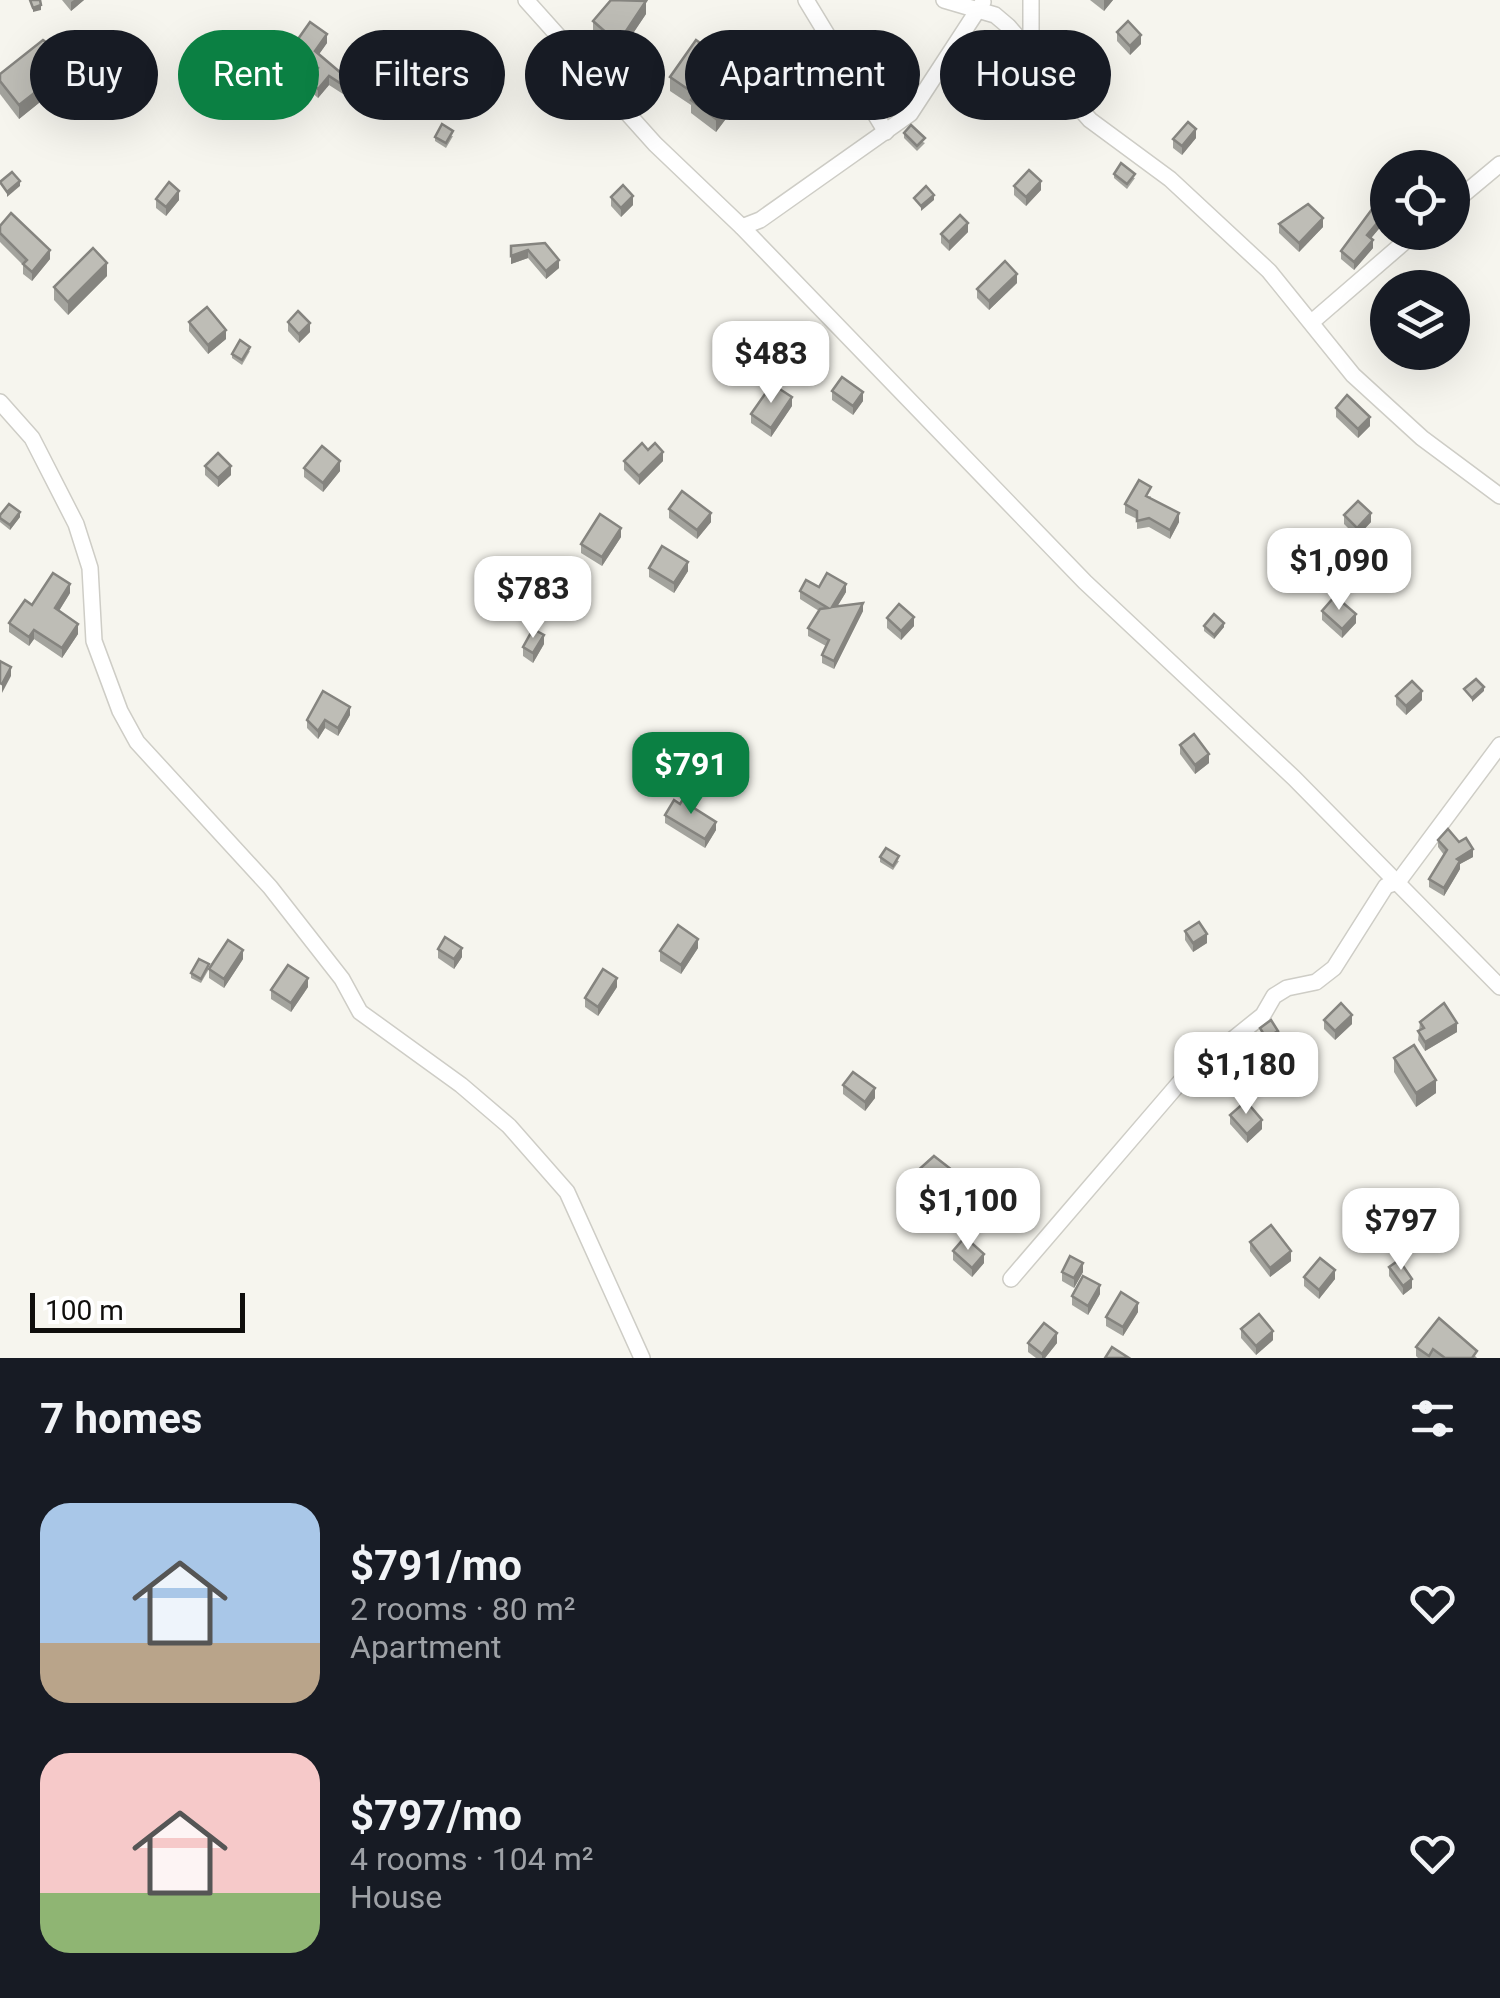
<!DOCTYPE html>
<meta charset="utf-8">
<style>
body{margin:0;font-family:Roboto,sans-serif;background:#20242c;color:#f1f3f6;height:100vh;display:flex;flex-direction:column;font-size:38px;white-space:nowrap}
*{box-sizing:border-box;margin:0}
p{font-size:32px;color:#9ea1a6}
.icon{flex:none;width:55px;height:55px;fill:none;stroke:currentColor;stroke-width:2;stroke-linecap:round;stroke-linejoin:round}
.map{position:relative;height:1358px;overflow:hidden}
.panel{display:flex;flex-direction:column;background:#171b24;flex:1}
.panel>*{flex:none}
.banner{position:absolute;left:30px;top:30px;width:1440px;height:90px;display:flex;gap:20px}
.fabs{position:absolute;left:1370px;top:150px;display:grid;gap:20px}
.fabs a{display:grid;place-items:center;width:100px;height:100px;border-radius:50%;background:#171b24;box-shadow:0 10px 40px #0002;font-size:50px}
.scale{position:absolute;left:30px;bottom:25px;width:215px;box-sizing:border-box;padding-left:10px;border:5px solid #0f0e0c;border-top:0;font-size:28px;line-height:35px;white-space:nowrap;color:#0f0e0c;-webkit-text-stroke:8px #fff;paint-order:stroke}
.price{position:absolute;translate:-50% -85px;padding:0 22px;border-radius:20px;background:#fff;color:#222;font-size:32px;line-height:65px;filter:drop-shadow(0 2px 5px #0008)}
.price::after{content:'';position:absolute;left:50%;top:60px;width:30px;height:22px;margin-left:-15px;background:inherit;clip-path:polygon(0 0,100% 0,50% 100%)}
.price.on{background:#0b8043;color:#fff}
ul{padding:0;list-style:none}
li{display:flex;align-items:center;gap:30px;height:250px;padding:0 40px}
li span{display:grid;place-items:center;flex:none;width:280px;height:200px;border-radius:30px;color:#555}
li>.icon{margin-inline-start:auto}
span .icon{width:120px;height:120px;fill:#fffc;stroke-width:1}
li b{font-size:42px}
h2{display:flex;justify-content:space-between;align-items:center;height:120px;padding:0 40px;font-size:42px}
.chip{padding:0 35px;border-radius:45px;background:#171b24;box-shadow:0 10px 40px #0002;font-size:35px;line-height:90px}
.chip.on{background:#0b8043;color:#fff}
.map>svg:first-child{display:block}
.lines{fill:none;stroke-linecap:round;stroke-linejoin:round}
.minor-casing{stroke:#cecdc6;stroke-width:18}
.minor{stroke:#fff;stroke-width:15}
.wall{fill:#a3a39d}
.shaded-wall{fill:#85847f}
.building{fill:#bebdb6;stroke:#85847f;stroke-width:2.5}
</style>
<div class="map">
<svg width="1500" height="1358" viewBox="0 0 1500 1358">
<rect width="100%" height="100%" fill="#f6f5ee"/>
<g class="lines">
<g class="minor-casing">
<g id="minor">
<path d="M526,0L655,144L742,227L1085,582L1294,778L1500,987"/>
<path d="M806,0L886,132"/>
<path d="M944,0L995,15L1008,26L1090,120L1170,179L1269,271L1353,375L1422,438L1500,496"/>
<path d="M1031,0V52"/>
<path d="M1452,204L1500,164"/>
<path d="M742,227L760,220L910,114L983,2"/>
<path d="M1313,321L1416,232"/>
<path d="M0,402L32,438L76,524L90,568L94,641L120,711L137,742L270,887L342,979L360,1012L461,1085L509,1126L567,1192L642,1358"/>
<path d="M1011,1279L1181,1081L1263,1015L1274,996L1287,988L1316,982L1334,968L1386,886L1398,882L1500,745"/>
</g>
</g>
<use href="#minor" class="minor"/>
</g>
<g class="wall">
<path d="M62,0H84L71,11Z"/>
<path d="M1090,0H1113L1104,11Z"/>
<path d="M646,14L629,39L642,63L622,84L611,74V61L617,55L593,34V21Z"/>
<path d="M1117,32L1141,44L1130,55L1117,41Z"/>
<path d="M327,43L319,54L348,88L343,94L329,85L318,98L308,89V80L314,74L291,58V49Z"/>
<path d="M713,66L710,70L737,104L716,132L691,113V105L670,91V77Z"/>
<path d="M0,74L65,82L19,119L0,94Z"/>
<path d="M904,133L925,143L917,151L904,138Z"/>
<path d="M453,136L446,148L435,141V137Z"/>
<path d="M1196,138L1182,155L1173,148V139Z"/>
<path d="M1114,174L1135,178L1127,189L1114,178Z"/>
<path d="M1014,186L1041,190L1026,206L1014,195Z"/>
<path d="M611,197L633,205L621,217L611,206Z"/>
<path d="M156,199L179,200L166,216L156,208Z"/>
<path d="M1388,208V218L1371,238L1373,248L1354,270L1341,259V251Z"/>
<path d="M1279,224L1323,227L1299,252L1279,233Z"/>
<path d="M0,226L50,259L32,281L23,274V265L0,242Z"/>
<path d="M968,232L949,251L941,243V234Z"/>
<path d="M545,243L559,268L546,279L528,258L511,264V246Z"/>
<path d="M107,276L68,315L54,300V287Z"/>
<path d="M1017,283L989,310L977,298V289Z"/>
<path d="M189,322L226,339L208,354L189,331Z"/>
<path d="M288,322L310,332L299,343L288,331Z"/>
<path d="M250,351L242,365L232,358V354Z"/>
<path d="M832,391L863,401L853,415L832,400Z"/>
<path d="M792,406L771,437L751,423V414Z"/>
<path d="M1336,408L1370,426L1358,438L1336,417Z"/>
<path d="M624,461H663L639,485L624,470Z"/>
<path d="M205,466L231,475L218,487L205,475Z"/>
<path d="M304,468L340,471L323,492L304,477Z"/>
<path d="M1151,496L1150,498L1179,522L1170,539L1149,527L1137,529V519L1125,513V504Z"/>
<path d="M669,509L711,522L697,539L669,518Z"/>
<path d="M0,515L20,517L10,530L0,522Z"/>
<path d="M1344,515L1371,522L1357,537L1344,524Z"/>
<path d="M621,537L602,566L581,553V544Z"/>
<path d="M649,568L688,571L674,593L649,577Z"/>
<path d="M819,587L846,592L837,607L863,611L834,669L822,663V655L826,646L808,636V628L819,611L800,599V591Z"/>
<path d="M70,593L59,611L78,634L62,658L34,639L29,646L9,632V623L32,605Z"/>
<path d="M1322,611L1356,623L1342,638L1322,620Z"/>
<path d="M887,618L914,626L901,640L887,628Z"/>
<path d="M1204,626L1224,627L1214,639L1204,631Z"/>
<path d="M544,644L533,663L523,656V647Z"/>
<path d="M1396,696L1422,700L1406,715L1396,705Z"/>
<path d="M350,715L338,736L325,728L318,739L307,728V720Z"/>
<path d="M1180,745L1209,763L1195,774L1180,754Z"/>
<path d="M680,804L716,830L705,848L665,823V815Z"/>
<path d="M1438,840L1473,857L1460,864V869L1444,896L1429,887V879L1444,855L1438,847Z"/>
<path d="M880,857L899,861L893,870L880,862Z"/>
<path d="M1185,931L1207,943L1193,952L1185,940Z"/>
<path d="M698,948L681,974L660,961V951Z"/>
<path d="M438,949L462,957L454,969L438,958Z"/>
<path d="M243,959L224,988L209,978V969L201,983L191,978V973Z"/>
<path d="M308,987L291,1012L271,999V990Z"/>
<path d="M617,987L598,1016L585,1007V998Z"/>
<path d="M1324,1020L1352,1024L1335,1040L1324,1029Z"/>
<path d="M1420,1022L1457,1032L1425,1051L1418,1040Z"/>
<path d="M1394,1058L1436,1093L1416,1107L1394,1072Z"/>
<path d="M843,1085L875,1098L865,1111L843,1094Z"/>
<path d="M1230,1115L1262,1129L1247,1143L1230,1124Z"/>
<path d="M915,1173L961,1186L952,1201L933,1189L927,1195L915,1183Z"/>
<path d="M1250,1242L1291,1261L1270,1277L1250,1251Z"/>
<path d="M953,1251L984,1263L972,1277L953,1260Z"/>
<path d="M1389,1267L1412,1288L1403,1295L1389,1276Z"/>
<path d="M1062,1272H1083L1074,1288L1062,1281Z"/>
<path d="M1304,1277L1335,1279L1319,1299L1304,1286Z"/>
<path d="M1100,1294L1088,1315L1072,1305V1296Z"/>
<path d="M1138,1312L1123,1336L1106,1326V1317Z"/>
<path d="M1439,1318L1477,1358H1418L1416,1356V1347Z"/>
<path d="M1241,1329L1273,1340L1256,1355L1241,1338Z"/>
<path d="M1028,1343H1057L1045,1358H1036L1028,1352Z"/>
</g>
<g class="shaded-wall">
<path d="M74,0H84L71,11V2Z"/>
<path d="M1104,0H1113L1104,11Z"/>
<path d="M646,1V14L624,47V34Z"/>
<path d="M41,5V10L33,12V8Z"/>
<path d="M327,34V43L315,60V51Z"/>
<path d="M1141,35V44L1130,55V46Z"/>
<path d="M642,51V63L622,84V71Z"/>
<path d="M713,52V66L703,79V66Z"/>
<path d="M65,69V82L19,119V105Z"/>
<path d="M329,76V85L318,98V89Z"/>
<path d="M348,79V88L343,94V85Z"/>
<path d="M737,90V104L716,132V119Z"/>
<path d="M1196,129V138L1182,155V146Z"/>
<path d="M20,181V186L7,197V192Z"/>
<path d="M1041,181V190L1026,206V197Z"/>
<path d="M179,191V200L166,216V207Z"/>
<path d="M934,195V200L921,211V206Z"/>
<path d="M633,196V205L621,217V208Z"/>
<path d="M1388,210V218L1367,243V235Z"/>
<path d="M1323,218V227L1299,252V243Z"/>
<path d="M968,223V232L949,251V242Z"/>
<path d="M1373,240V248L1354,270V262Z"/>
<path d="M50,250V259L32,281V272Z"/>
<path d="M528,250V258L511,264V256Z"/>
<path d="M559,260V268L546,279V271Z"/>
<path d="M107,263V276L68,315V302Z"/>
<path d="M1017,274V283L989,310V301Z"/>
<path d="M310,323V332L299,343V334Z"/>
<path d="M226,330V339L208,354V345Z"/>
<path d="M863,392V401L853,415V406Z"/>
<path d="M792,397V406L771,437V428Z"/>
<path d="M1370,417V426L1358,438V429Z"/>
<path d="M663,452V461L639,485V476Z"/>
<path d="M340,461V471L323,492V483Z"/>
<path d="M231,466V475L218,487V478Z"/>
<path d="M20,512V517L10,530V525Z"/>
<path d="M711,513V522L697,539V530Z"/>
<path d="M1179,513V522L1170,539V530Z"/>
<path d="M1371,513V522L1357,537V528Z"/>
<path d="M621,528V537L602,566V557Z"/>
<path d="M688,562V571L674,593V583Z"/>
<path d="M70,584V593L55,617V608Z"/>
<path d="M846,584V592L832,615V607Z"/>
<path d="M863,603V611L834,669V661Z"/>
<path d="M1356,614V623L1342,638V629Z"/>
<path d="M914,617V626L901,640V631Z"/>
<path d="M1224,623V627L1214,639V635Z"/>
<path d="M78,624V634L62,658V648Z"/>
<path d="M34,630V639L29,646V637Z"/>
<path d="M544,635V644L533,663V653Z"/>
<path d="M11,667V676L2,693V684Z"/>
<path d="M1484,687V691L1472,702V698Z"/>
<path d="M1422,691V700L1406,715V706Z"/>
<path d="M350,707V715L338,736V728Z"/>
<path d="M325,720V728L318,739V731Z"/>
<path d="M1209,754V763L1195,774V765Z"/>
<path d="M716,822V830L705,848V839Z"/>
<path d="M1473,849V857L1460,864V869L1444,896V888L1457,859Z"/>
<path d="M1207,934V943L1193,952V943Z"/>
<path d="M698,939V948L681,974V965Z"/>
<path d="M462,948V957L454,969V959Z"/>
<path d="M243,950V959L224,988V979Z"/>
<path d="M308,978V987L291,1012V1003Z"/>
<path d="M617,978V987L598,1016V1007Z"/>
<path d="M1352,1015V1024L1335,1040V1031Z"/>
<path d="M1457,1023V1032L1425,1051V1042Z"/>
<path d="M1278,1031V1036L1266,1043V1038Z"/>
<path d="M1436,1080V1093L1416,1107V1093Z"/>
<path d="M875,1088V1098L865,1111V1102Z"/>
<path d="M1262,1120V1129L1247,1143V1134Z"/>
<path d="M961,1177V1186L952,1201V1192Z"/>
<path d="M933,1180V1189L927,1195V1186Z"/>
<path d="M1291,1251V1261L1270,1277V1268Z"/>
<path d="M984,1254V1263L972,1277V1268Z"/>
<path d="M1083,1263V1272L1074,1288V1278Z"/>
<path d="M1335,1270V1279L1319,1299V1290Z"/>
<path d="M1412,1279V1288L1403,1295V1286Z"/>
<path d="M1100,1285V1294L1088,1315V1306Z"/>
<path d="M1138,1303V1312L1123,1336V1327Z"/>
<path d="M1273,1331V1340L1256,1355V1346Z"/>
<path d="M1057,1333V1343L1045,1358H1042V1354Z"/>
</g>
<g class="building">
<path d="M30,0H40L41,5L33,8Z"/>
<path d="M611,0L646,1L624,34L642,51L622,71L611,61L624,48L593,21Z"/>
<path d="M1128,21L1141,35L1130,46L1117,32Z"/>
<path d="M310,22L327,34L315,51L348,79L343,85L329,76L318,89L308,80L318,68L291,49Z"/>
<path d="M43,40L53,47L65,69L19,105L0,81V74Z"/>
<path d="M696,40L713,52L703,66L737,90L716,119L691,100L695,94L670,77Z"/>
<path d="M1188,122L1196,129L1182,146L1173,139Z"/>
<path d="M442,124L453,131L446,143L435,137Z"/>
<path d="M911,125L925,138L917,146L904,133Z"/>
<path d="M1121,163L1135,174L1127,184L1114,174Z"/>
<path d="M1029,170L1041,181L1026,197L1014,186Z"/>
<path d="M12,172L20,181L7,192L0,182Z"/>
<path d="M169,182L179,191L166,207L156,199Z"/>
<path d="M623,185L633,196L621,208L611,197Z"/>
<path d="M926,186L934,195L921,206L914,198Z"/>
<path d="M1378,201L1388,210L1367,235L1373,240L1354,262L1341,251Z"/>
<path d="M1308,204L1323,218L1299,243L1279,224Z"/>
<path d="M11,213L50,250L32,272L23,264L27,260L0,233V226Z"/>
<path d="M960,215L968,223L949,242L941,234Z"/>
<path d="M545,243L559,260L546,271L528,250L511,256V246Z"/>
<path d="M93,248L107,263L68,302L54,287Z"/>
<path d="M1005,261L1017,274L989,301L977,289Z"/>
<path d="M207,307L226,330L208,345L189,322Z"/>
<path d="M298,311L310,323L299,334L288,322Z"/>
<path d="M240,340L250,347L242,360L232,354Z"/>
<path d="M842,377L863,392L853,406L832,391Z"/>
<path d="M772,384L792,397L771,428L751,414Z"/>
<path d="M1347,395L1370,417L1358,429L1336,408Z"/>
<path d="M642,443L648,450L655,443L663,452L639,476L624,461Z"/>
<path d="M322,446L340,461L323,483L304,468Z"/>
<path d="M218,453L231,466L218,478L205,466Z"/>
<path d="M1139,480L1151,487L1146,496L1179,513L1170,530L1149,518L1137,521V511L1125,504Z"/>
<path d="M682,491L711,513L697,530L669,509Z"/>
<path d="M1358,501L1371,513L1357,528L1344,515Z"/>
<path d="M9,504L20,512L10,525L0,518V515Z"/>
<path d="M600,514L621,528L602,557L581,544Z"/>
<path d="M662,546L688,562L674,583L649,568Z"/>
<path d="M53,573L70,584L55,608L78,624L62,648L34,630L29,637L9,623L25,600L32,605Z"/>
<path d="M827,573L846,584L832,607L863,603L834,661L822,655L829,640L808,628L820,609L828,608L800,591L806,580L819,587Z"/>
<path d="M1335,596L1356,614L1342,629L1322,611Z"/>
<path d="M899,604L914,617L901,631L887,618Z"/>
<path d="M1214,614L1224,623L1214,635L1204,626Z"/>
<path d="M533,629L544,635L533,653L523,647Z"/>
<path d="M0,661L11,667L2,684L0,683Z"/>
<path d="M1476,679L1484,687L1472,698L1464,689Z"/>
<path d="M1412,681L1422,691L1406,706L1396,696Z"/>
<path d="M323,691L350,707L338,728L325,720L318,731L307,720Z"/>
<path d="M1194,734L1209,754L1195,765L1180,745Z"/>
<path d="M685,796L697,803L694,808L716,822L705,839L665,815L674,800L680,804Z"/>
<path d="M1448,829L1459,842L1466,838L1473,849L1457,859L1460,861L1444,888L1429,879L1447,850L1438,840Z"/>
<path d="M886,848L899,856L893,866L880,857Z"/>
<path d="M1199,922L1207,934L1193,943L1185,931Z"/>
<path d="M678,925L698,939L681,965L660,951Z"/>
<path d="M445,937L462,948L454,959L438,949Z"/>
<path d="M228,940L243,950L224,979L209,969Z"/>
<path d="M199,959L209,964L201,979L191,973Z"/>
<path d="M288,965L308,978L291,1003L271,990Z"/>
<path d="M603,969L617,978L598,1007L585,998Z"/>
<path d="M1341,1003L1352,1015L1335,1031L1324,1020Z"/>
<path d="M1444,1003L1457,1023L1425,1042L1418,1031L1424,1028L1420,1022Z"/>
<path d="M1271,1020L1278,1031L1266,1038L1260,1028Z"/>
<path d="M1414,1045L1436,1080L1416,1093L1394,1058Z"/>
<path d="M853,1072L875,1088L865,1102L843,1085Z"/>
<path d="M1246,1101L1262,1120L1247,1134L1230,1115Z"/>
<path d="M934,1156L961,1177L952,1192L933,1180L927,1186L915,1173Z"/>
<path d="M1271,1225L1291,1251L1270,1268L1250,1242Z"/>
<path d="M965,1237L984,1254L972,1268L953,1251Z"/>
<path d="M1070,1256L1083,1263L1074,1278L1062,1272Z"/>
<path d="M1320,1258L1335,1270L1319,1290L1304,1277Z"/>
<path d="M1399,1260L1412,1279L1403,1286L1389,1267Z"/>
<path d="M1083,1276L1100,1285L1088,1306L1072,1296Z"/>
<path d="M1121,1292L1138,1303L1123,1327L1106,1317Z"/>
<path d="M1259,1314L1273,1331L1256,1346L1241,1329Z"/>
<path d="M1439,1318L1477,1351L1472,1358H1445L1433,1349L1429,1356L1416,1347Z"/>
<path d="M1044,1323L1057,1333L1042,1354L1028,1343Z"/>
<path d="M1112,1347L1129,1358H1105Z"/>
</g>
</svg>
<div class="fabs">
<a><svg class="icon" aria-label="locate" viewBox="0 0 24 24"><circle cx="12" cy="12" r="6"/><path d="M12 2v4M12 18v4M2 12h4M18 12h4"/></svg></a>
<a><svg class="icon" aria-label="layers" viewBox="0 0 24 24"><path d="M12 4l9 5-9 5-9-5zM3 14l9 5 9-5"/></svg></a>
</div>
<div class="scale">100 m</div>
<b class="price" style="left:771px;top:406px">$483</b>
<b class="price" style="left:1339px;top:613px">$1,090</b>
<b class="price" style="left:533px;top:641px">$783</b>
<b class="price on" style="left:691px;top:817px">$791</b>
<b class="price" style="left:1246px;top:1117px">$1,180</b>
<b class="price" style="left:968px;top:1253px">$1,100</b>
<b class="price" style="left:1401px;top:1273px">$797</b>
<div class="banner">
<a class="chip">Buy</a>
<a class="chip on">Rent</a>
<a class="chip">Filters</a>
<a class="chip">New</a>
<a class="chip">Apartment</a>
<a class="chip">House</a>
</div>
</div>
<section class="panel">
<h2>7 homes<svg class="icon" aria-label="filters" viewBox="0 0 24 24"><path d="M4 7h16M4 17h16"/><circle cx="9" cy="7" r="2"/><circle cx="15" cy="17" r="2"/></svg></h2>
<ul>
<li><span style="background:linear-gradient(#a9c7e8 70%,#b9a48a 0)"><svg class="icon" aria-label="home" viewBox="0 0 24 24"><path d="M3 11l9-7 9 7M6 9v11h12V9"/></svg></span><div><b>$791/mo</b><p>2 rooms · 80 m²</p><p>Apartment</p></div><svg class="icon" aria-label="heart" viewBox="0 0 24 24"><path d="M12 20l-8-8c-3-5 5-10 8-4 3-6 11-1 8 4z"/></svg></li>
<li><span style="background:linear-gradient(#f6c9c9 70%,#8fb573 0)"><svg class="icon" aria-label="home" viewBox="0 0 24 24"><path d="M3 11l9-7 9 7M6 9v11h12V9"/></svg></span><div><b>$797/mo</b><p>4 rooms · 104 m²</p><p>House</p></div><svg class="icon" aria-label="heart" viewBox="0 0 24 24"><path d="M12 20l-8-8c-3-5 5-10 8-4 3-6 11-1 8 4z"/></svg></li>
</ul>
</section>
